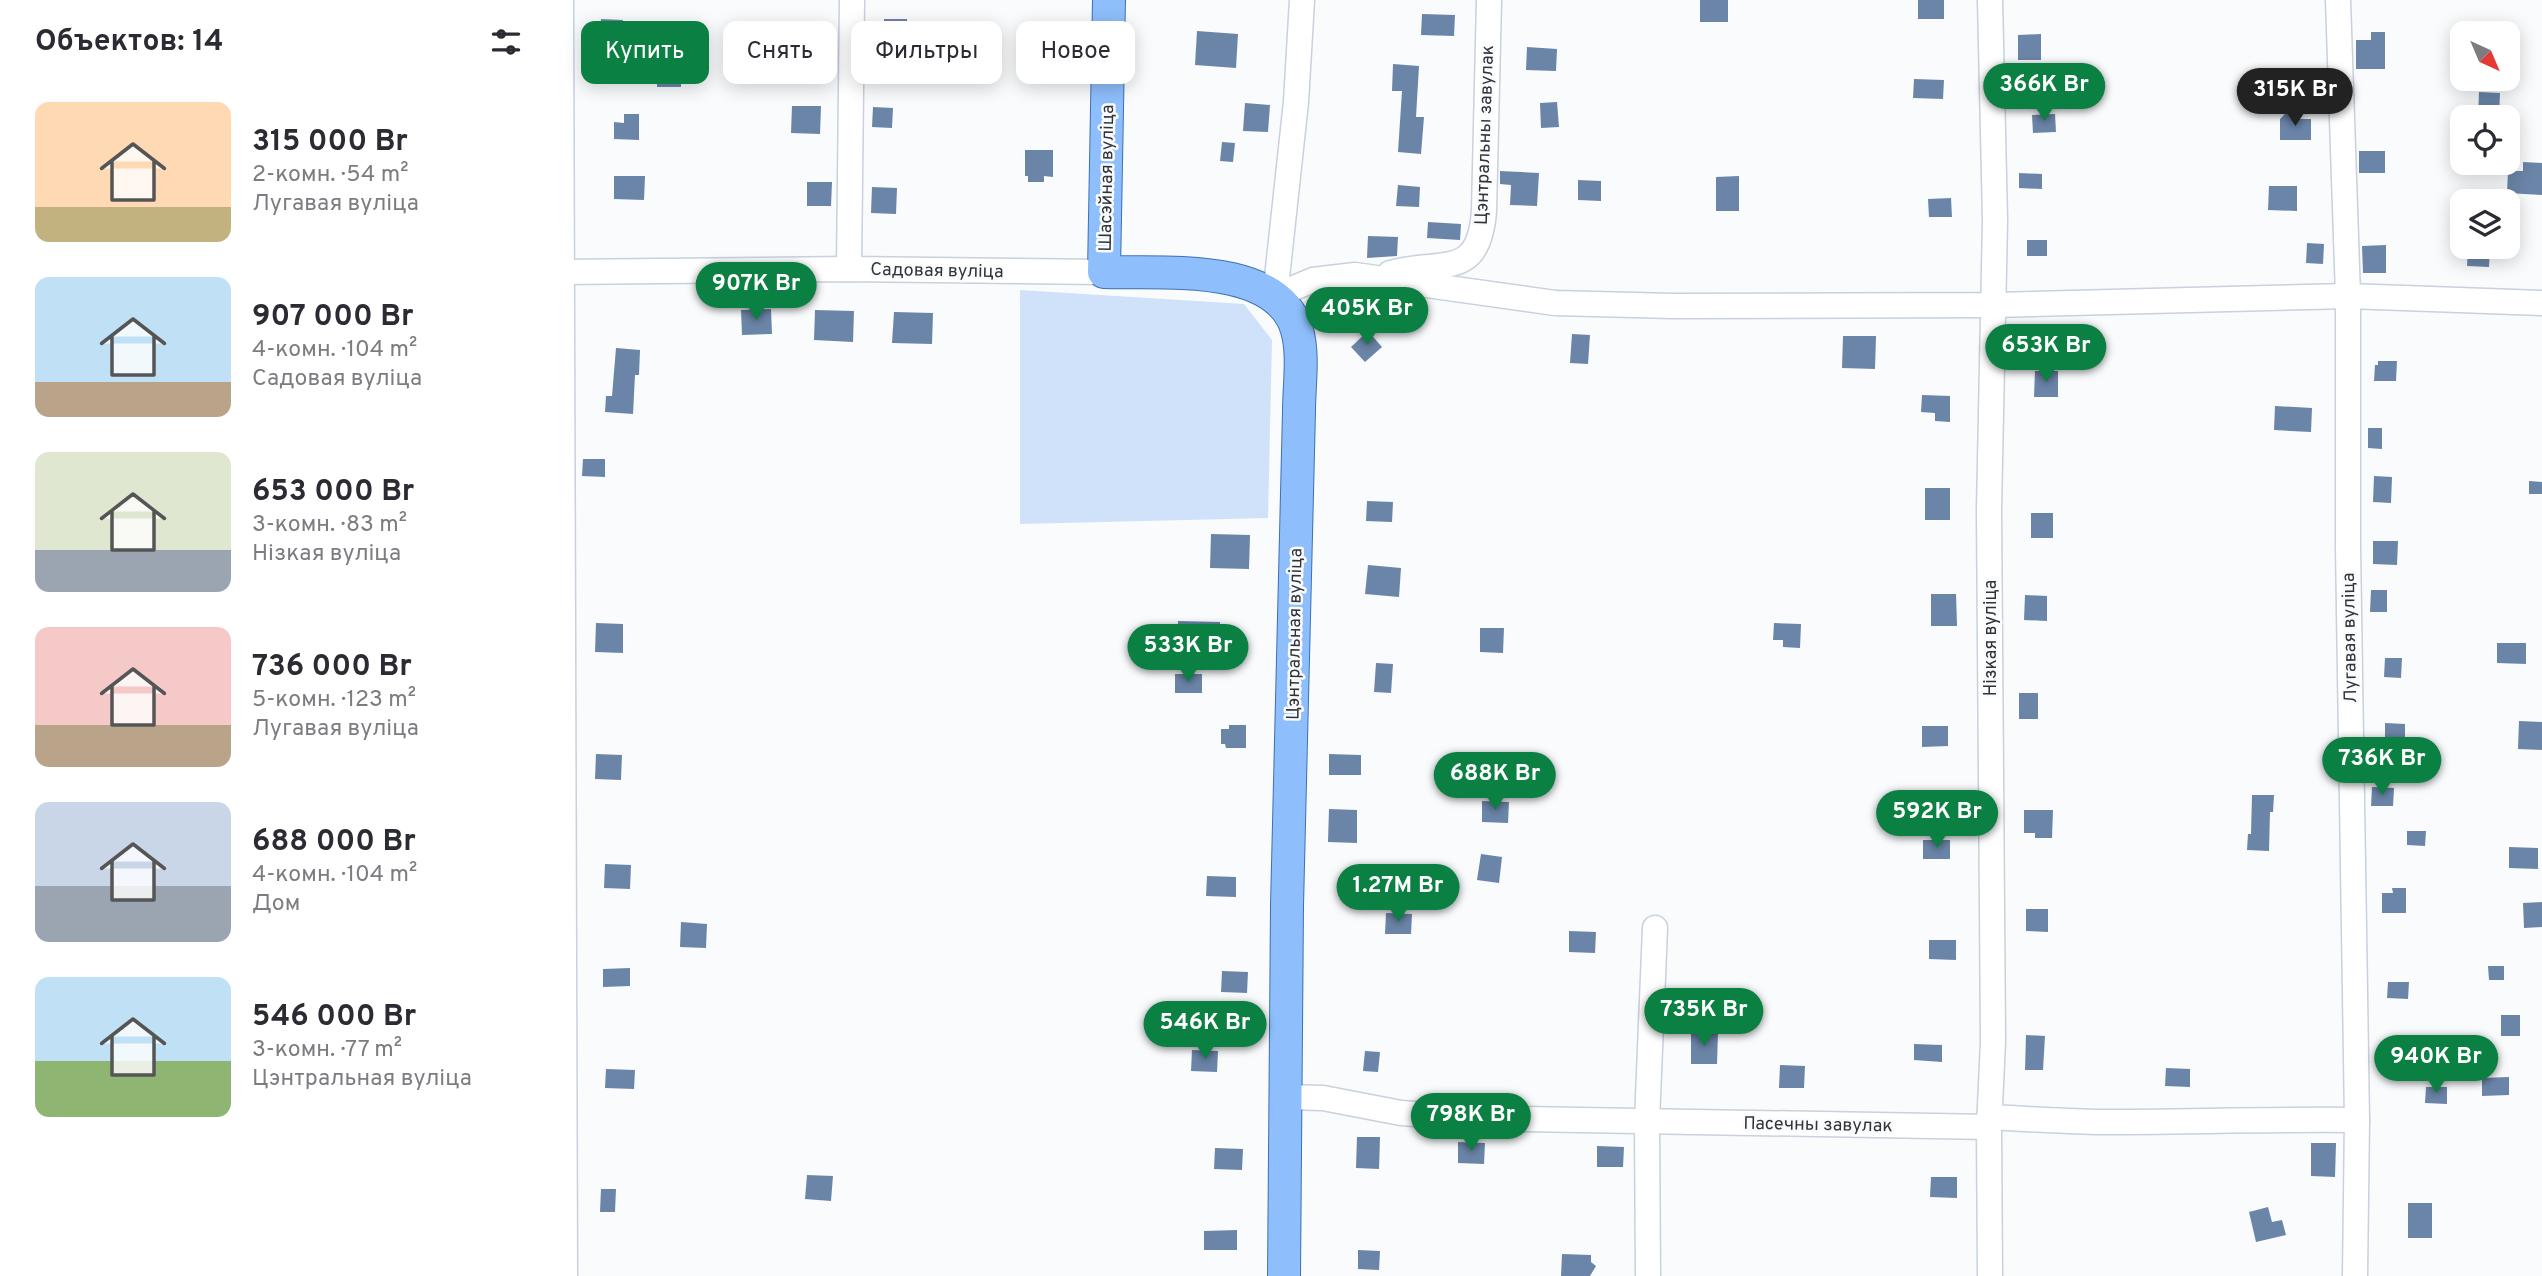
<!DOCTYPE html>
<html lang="ru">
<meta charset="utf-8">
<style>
body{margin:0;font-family:Overpass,sans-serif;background:#f2f2f3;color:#2b2b33;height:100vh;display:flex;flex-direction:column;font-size:26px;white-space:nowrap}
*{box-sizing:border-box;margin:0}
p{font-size:23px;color:#7c7c81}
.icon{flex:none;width:38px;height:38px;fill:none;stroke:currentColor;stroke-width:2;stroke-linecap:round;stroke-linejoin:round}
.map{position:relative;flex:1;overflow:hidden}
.drawer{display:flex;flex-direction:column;background:#fff;width:560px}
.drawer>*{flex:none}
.guide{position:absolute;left:21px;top:21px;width:665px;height:63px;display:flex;gap:14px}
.needle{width:46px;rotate:136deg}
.fabs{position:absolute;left:1890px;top:21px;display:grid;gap:14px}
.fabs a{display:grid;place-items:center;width:70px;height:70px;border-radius:14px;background:#fff;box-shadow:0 4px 18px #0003;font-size:35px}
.price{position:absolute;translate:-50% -60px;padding:0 16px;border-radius:24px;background:#0b8043;color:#fff;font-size:23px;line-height:46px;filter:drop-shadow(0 2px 4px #0008)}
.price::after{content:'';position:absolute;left:50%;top:42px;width:21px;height:16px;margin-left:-10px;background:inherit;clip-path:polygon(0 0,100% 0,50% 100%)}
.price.current{background:#222;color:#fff}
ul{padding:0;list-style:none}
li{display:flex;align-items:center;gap:21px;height:175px;padding:0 35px}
li span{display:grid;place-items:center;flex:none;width:196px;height:140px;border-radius:14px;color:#555}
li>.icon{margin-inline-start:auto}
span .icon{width:84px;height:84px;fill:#fffc;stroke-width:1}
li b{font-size:30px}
h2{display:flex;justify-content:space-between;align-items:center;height:84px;padding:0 35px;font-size:30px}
.tag{padding:0 24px;border-radius:14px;background:#fff;box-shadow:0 4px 18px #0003;font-size:24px;line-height:63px}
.tag.current{background:#0b8043;color:#fff}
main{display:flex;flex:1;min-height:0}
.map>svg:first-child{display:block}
.green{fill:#d0e2fa}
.building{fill:#6b85a8}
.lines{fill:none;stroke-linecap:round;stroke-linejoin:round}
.minor-casing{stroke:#c8d1dd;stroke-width:27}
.major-casing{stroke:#3c71b5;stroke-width:34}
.minor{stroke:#fff;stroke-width:24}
.major{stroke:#8ebefb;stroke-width:32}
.labels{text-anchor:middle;stroke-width:5;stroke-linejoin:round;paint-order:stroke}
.street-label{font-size:18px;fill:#303338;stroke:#f9fbfd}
</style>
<main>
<section class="drawer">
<h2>Объектов: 14<svg class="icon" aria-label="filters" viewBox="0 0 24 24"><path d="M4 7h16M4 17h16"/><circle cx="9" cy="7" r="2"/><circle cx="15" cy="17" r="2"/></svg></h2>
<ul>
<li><span style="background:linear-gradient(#ffd9b3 75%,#c2b280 0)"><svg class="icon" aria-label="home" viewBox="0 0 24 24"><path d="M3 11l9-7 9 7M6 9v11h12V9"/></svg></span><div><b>315 000 Br</b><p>2-комн. · 54 m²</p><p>Лугавая вуліца</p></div></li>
<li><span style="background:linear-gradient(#bfe0f5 75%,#b9a48a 0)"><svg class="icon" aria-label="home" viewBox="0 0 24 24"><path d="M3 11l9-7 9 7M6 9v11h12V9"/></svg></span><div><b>907 000 Br</b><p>4-комн. · 104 m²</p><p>Садовая вуліца</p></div></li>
<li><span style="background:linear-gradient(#dfe7d0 70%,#9aa5b1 0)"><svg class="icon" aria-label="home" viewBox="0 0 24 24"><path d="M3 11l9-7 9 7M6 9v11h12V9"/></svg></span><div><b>653 000 Br</b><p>3-комн. · 83 m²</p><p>Нізкая вуліца</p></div></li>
<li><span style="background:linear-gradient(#f6c9c9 70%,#b9a48a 0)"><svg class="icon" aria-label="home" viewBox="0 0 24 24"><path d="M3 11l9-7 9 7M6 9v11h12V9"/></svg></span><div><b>736 000 Br</b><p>5-комн. · 123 m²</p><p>Лугавая вуліца</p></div></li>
<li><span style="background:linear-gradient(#c9d6e8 60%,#9aa5b1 0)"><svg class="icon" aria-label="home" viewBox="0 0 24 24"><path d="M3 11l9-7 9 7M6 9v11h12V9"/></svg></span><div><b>688 000 Br</b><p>4-комн. · 104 m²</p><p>Дом</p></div></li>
<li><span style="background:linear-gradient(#bfe0f5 60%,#8fb573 0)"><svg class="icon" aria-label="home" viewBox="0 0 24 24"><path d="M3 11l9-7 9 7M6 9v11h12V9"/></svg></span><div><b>546 000 Br</b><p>3-комн. · 77 m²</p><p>Цэнтральная вуліца</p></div></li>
</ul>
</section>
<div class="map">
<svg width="1982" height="1276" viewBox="0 0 1982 1276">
<rect width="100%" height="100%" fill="#f9fbfd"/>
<path class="green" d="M460,290L684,304L712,340L708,518L460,524Z"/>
<g class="building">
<rect x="1140" y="0" width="28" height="22"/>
<rect x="1358" y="0" width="26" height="19"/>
<path d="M862,14L895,15L894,36L861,35Z"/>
<path d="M41,19L63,20L62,38L40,37Z"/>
<rect x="324" y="19" width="23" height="29"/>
<path d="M637,31L678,34L676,68L635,65Z"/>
<path d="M1811,32H1825V69H1796V40H1811Z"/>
<path d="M506,33L507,61L467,63L466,35Z"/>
<path d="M1481,34V60H1458V35Z"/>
<path d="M967,47L997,49L996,71L966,70Z"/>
<rect x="243" y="56" width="22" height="18"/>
<path d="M833,64L859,66L856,117H864L861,154L838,152L842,91H832Z"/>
<rect x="97" y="72" width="24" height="15"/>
<path d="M1354,79L1384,80L1383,99L1353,98Z"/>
<path d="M1919,92L1940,93L1939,117H1918Z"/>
<path d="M997,102L999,127L981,128L980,103Z"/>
<path d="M685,103L710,105L708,132L683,131Z"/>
<path d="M232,106H261L260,134L231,133Z"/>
<path d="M313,107L333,108L332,128L312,127Z"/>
<path d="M1729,110L1734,119H1751V140H1720V119Z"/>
<path d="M64,114H79V140L54,139V122L64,123Z"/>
<path d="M1495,114L1496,132L1473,133L1472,115Z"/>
<path d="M662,142L675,143L673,162L660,161Z"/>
<path d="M465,150H493V177L484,176V182H468V176H465Z"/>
<rect x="1799" y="151" width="26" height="22"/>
<path d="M1963,162L1982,163V195L1947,193L1948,171H1963Z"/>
<path d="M940,171L979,173L977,206L950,205L951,185L940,184Z"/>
<path d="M1459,173L1482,174V189L1459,188Z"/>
<path d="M54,176H85L84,200L54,199Z"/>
<path d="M1179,176V211H1156V177Z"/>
<path d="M1018,180L1041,181V201L1018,200Z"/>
<path d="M247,182H272L271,206H247Z"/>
<path d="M838,185L860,187L859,207L836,206Z"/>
<path d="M1709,186H1737V211L1708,210Z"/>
<path d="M312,187L337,188L336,214L311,213Z"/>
<path d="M1391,198L1392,217H1369L1368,199Z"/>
<path d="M868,222L901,224L900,240L867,238Z"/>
<path d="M808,236L838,237L837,256L807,258Z"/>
<rect x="1467" y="240" width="20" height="16"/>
<path d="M1747,243L1764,244L1763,264L1746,263Z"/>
<path d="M1826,245V273H1803L1802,246Z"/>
<path d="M1908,247H1930L1929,267L1907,266Z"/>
<path d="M211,309L212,334L182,335L181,310Z"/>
<path d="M255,310L294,311L293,342L254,340Z"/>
<path d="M334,312L373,313L372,344L332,343Z"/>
<path d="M808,331L822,347L805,362L791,347Z"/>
<path d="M1012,334L1030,335L1028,364L1010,363Z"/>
<path d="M1283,336H1316L1315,369L1282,368Z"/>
<path d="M56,348L80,350L79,375H75L73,414L45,412L46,396H52Z"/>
<path d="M1818,361H1837L1836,381H1814L1815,365H1818Z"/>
<path d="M1475,371H1498V397H1474Z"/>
<path d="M1362,395L1390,396V422L1375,421V413L1361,412Z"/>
<path d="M1715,406L1752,408L1751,432L1714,430Z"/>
<path d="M1808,428H1822V449L1808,448Z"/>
<path d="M23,459H45V477L22,476Z"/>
<path d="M1814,476L1832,477L1831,503L1813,502Z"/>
<path d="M1969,481L1982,482V494H1969Z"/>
<rect x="1365" y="488" width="25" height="32"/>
<path d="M807,501L833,502L832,522L806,521Z"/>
<rect x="1471" y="513" width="22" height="25"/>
<path d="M651,534L690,535L689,569L650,568Z"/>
<path d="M1813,541H1838L1837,565L1813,564Z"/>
<path d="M808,565L841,568L839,597L805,594Z"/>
<path d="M1811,590H1827V612H1810Z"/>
<path d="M1371,594H1396L1397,626H1371Z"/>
<path d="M1465,595L1487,596V621L1464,620Z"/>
<path d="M618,621L660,622V639H618Z"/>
<path d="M36,623L63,624V653L35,652Z"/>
<path d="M1214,623L1241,624L1240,648L1223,647V640H1213Z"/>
<path d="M920,628H944L943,653L920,652Z"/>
<path d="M1937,643H1966V664L1937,663Z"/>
<path d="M1825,658H1842L1841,678L1824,677Z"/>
<path d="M816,663L833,664L831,693L814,692Z"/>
<rect x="615" y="674" width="27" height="19"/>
<rect x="1459" y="693" width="19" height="26"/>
<path d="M1959,721L1982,722V750L1958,749Z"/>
<path d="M1825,723L1845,724V744H1825Z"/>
<path d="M669,725H686V748H666L665,744H661V729H669Z"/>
<path d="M1362,726H1388V746L1362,747Z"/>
<path d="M36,754L62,755L61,780L35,779Z"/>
<path d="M769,754L801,755V775H769Z"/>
<path d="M1812,787L1834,788L1833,806H1811Z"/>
<path d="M1692,795H1714L1713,812H1710L1709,851L1687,850L1688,834H1691Z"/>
<path d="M922,801L949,802L948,823L922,822Z"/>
<path d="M769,809L797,810V843L768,842Z"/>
<path d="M1464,810H1493L1492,838H1475V833H1464Z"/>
<path d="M1847,831H1866L1865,846L1847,845Z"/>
<rect x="1363" y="840" width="27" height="19"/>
<path d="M1949,847L1978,848V869L1949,868Z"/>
<path d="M921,854L942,857L939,883L917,880Z"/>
<path d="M45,864L71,865L70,889L44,888Z"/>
<path d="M647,876L676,877V897L646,896Z"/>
<path d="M1832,888H1846V913H1822V893H1833Z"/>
<path d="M1982,902V927L1964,928L1963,903Z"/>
<path d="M1466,909H1488V932L1466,931Z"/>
<path d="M826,913L852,914L851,934H825Z"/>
<path d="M121,922L147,924L146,948L120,947Z"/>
<path d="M1009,931L1036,932L1035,953L1009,952Z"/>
<path d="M1369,940H1396V960L1369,959Z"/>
<path d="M1928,966H1944V980H1929Z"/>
<path d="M70,968V986L43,987V969Z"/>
<path d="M662,971L688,972L687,993L661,992Z"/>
<path d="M1828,982H1849L1848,999L1827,998Z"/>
<rect x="1941" y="1015" width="19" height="21"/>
<path d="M1131,1032H1158L1157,1064H1131Z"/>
<path d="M1466,1035L1485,1036L1483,1070H1465Z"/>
<path d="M1828,1043L1851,1044L1850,1057L1828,1056Z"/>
<path d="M1354,1044L1382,1045V1062L1354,1060Z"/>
<path d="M632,1050L658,1051L657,1072L631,1071Z"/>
<path d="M805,1051L820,1052L818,1072L803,1071Z"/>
<path d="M1220,1065L1245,1066L1244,1088H1219Z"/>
<path d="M1606,1068L1630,1069V1087L1605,1086Z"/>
<path d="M46,1069L75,1070L74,1089L45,1088Z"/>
<path d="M1949,1077V1095L1922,1096V1078Z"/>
<path d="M1866,1087H1887V1104L1865,1103Z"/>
<path d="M797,1137H820L819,1169L796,1168Z"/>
<path d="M898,1142L925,1143L924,1164L898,1163Z"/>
<path d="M1751,1143H1776L1775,1177L1751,1176Z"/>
<path d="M1037,1146L1064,1147L1063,1167H1037Z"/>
<path d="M655,1148L683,1149L682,1170L654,1169Z"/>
<path d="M247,1175L273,1176L271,1201L245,1199Z"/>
<path d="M1371,1177H1397V1198L1370,1197Z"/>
<path d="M41,1189H56L55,1212H40Z"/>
<rect x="1848" y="1203" width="24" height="35"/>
<path d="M1708,1207L1712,1222L1722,1220L1726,1235L1696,1242L1689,1212Z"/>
<path d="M677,1230V1250H644V1231Z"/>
<path d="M798,1250L820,1251L819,1270L798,1269Z"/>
<path d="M1002,1254L1031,1255V1262L1036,1266L1030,1276H1001Z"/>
</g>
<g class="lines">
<g class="minor-casing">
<g id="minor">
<path d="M1,0L5,1276"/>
<path d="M1778,0L1788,296V547L1797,1120L1795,1276"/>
<path d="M289,269L292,0"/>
<path d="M0,272L289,269L544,272"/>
<path d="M830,273C882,259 919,281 924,211L929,0"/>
<path d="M715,296L753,280L795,275L995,303L1113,306L1435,305L1788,296L1982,303"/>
<path d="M715,296L736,102L742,0"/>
<path d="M724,1097L763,1098L841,1113L909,1118L1429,1127"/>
<path d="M1429,1117C1465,1119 1500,1121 1536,1122C1623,1122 1710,1119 1797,1120"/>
<path d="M1088,1276L1087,1121L1095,928"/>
<path d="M1430,1276L1429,1127L1433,1042L1429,510L1435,220L1430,0"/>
</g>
</g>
<g class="major-casing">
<path id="major" d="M549,0L544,272C601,274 718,261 737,330C744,355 739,386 739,411L727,906L724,1276"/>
</g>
<use href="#minor" class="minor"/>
<use href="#major" class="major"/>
</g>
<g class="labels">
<g class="street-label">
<text transform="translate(924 135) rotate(-88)" y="6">Цэнтральны завулак</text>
<text transform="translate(546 178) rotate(-89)" y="6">Шасэйная вуліца</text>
<text transform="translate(377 270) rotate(1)" y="6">Садовая вуліца</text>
<text transform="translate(734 634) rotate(-89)" y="6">Цэнтральная вуліца</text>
<text transform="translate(1430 638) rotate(-90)" y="6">Нізкая вуліца</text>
<text transform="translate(1789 638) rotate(-91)" y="6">Лугавая вуліца</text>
<text transform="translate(1258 1124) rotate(1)" y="6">Пасечны завулак</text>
</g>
</g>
</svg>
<div class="fabs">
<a><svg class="needle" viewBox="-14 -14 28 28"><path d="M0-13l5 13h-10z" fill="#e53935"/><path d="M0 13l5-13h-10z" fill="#7c7c81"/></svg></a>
<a><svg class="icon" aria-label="locate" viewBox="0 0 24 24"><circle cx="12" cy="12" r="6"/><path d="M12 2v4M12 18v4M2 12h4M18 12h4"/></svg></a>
<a><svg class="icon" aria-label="layers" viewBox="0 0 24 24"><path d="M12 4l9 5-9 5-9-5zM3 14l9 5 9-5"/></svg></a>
</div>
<b class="price" style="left:1484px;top:123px">366K Br</b>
<b class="price current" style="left:1735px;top:128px">315K Br</b>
<b class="price" style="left:196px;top:322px">907K Br</b>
<b class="price" style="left:807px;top:347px">405K Br</b>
<b class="price" style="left:1486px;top:384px">653K Br</b>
<b class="price" style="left:628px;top:684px">533K Br</b>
<b class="price" style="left:1822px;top:797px">736K Br</b>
<b class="price" style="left:935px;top:812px">688K Br</b>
<b class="price" style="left:1377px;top:850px">592K Br</b>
<b class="price" style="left:838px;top:924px">1.27M Br</b>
<b class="price" style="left:1144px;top:1048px">735K Br</b>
<b class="price" style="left:645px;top:1061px">546K Br</b>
<b class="price" style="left:1876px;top:1095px">940K Br</b>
<b class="price" style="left:911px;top:1153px">798K Br</b>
<div class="guide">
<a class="tag current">Купить</a>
<a class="tag">Снять</a>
<a class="tag">Фильтры</a>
<a class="tag">Новое</a>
</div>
</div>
</main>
